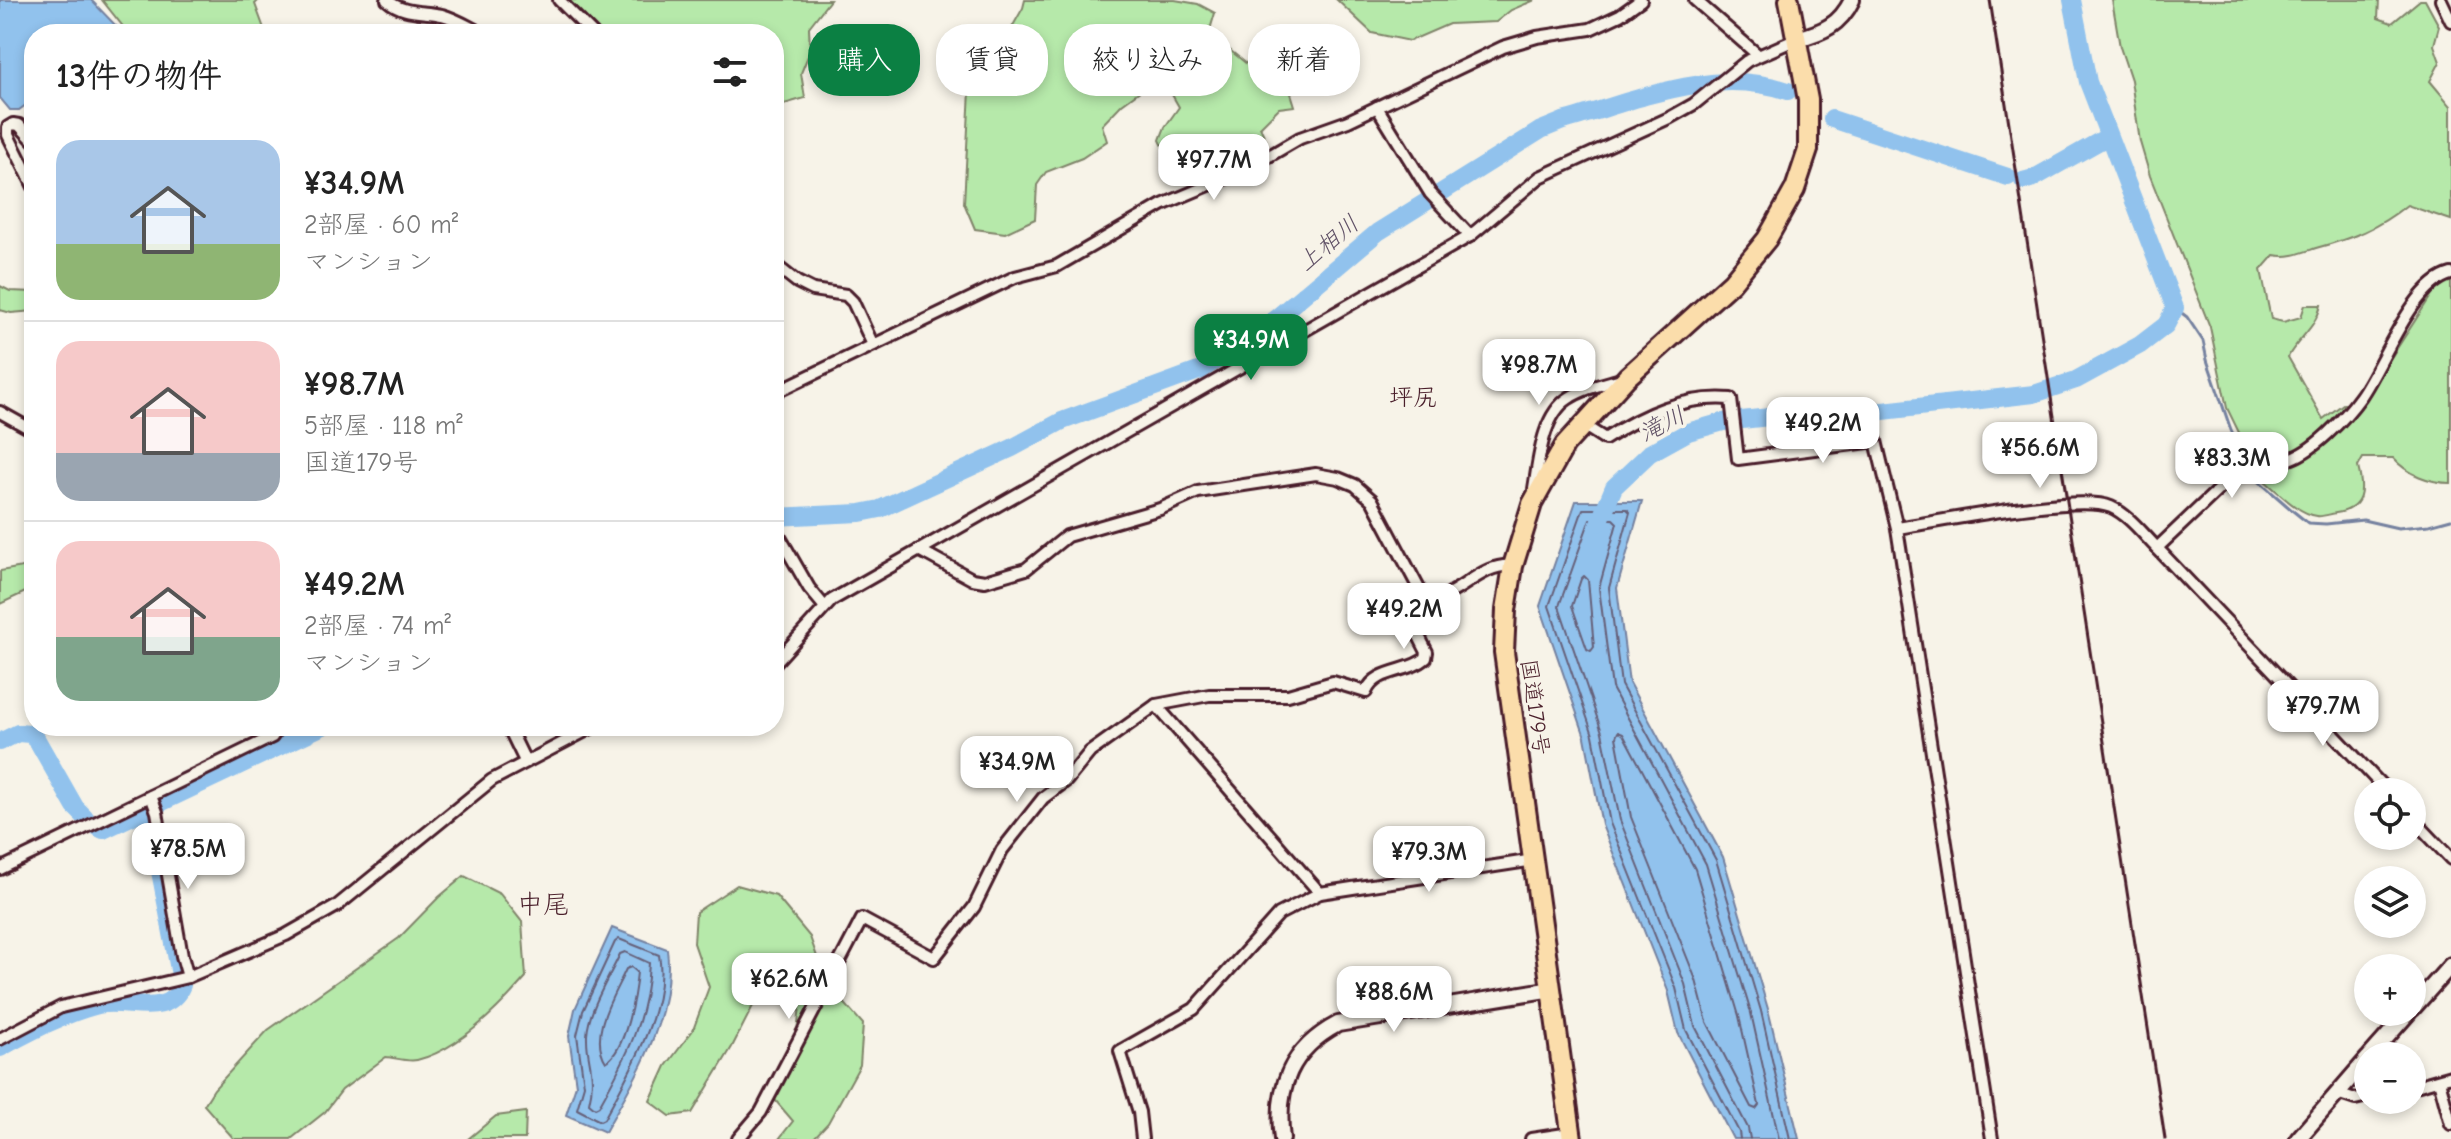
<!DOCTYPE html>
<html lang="ja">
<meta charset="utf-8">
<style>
body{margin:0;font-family:"Comic Neue","Klee One",sans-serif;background:#f2f2f2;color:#222;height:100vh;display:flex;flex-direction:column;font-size:30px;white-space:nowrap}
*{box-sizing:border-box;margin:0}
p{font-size:26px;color:#767676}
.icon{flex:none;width:44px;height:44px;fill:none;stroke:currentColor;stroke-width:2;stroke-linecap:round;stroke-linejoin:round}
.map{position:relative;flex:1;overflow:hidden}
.panel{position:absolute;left:24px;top:24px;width:760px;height:712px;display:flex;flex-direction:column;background:#fff;border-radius:32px;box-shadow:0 4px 12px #0003}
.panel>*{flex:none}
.hud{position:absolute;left:808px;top:24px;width:760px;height:72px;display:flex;gap:16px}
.tools{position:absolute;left:2354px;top:778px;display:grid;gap:16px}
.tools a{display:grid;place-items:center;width:72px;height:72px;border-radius:50%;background:#fff;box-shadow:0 4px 12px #0003;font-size:40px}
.price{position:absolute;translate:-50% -68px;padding:0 18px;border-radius:16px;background:#fff;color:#222;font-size:26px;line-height:52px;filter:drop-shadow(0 2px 4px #0008)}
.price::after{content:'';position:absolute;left:50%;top:48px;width:24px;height:18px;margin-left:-12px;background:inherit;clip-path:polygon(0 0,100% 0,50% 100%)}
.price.on{background:#0b8043;color:#fff}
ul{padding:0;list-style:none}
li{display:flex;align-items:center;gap:24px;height:200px;padding:0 32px}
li+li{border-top:2px solid #e0e0e0}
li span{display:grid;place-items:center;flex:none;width:224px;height:160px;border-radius:24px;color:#555}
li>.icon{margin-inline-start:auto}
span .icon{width:96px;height:96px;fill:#fffc;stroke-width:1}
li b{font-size:34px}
h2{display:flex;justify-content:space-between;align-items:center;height:96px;padding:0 32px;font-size:34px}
.pill{padding:0 28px;border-radius:32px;background:#fff;box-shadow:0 4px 12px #0003;font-size:28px;line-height:72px}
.pill.on{background:#0b8043;color:#fff}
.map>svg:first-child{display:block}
.green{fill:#b6e9aa;stroke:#80846a;stroke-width:2}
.water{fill:#91c2ed;stroke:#75819f;stroke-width:2}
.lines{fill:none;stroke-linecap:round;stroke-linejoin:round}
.shore{stroke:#666079;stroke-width:2}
.stream{stroke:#75819f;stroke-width:3}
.river{stroke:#91c2ed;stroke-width:18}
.street-casing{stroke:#4a1f2b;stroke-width:16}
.secondary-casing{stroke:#4a1f2b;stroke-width:20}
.highway-casing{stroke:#4a1f2b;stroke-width:24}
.street{stroke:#f7f3e8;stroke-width:10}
.secondary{stroke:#f7f3e8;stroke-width:14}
.highway{stroke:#fbddab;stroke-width:18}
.rail{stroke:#4a1f2b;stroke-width:3}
.labels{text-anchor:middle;stroke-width:7;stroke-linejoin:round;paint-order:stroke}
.street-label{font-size:22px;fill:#4a1f2b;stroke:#f7f3e8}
.water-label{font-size:24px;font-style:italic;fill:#5f5065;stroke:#f7f3e8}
.neighbourhood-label{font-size:24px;fill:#4a1f2b;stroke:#f7f3e8}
.quarter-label{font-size:26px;fill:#4a1f2b;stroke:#f7f3e8}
</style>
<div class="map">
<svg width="2451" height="1139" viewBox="0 0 2451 1139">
<rect width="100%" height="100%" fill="#f7f3e8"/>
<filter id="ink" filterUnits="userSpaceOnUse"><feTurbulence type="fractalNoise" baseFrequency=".0125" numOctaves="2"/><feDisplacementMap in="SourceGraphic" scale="16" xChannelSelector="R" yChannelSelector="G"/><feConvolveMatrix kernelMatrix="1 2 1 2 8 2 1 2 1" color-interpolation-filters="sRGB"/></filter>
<g filter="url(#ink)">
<g class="green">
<path d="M102,0H259L255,4L266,34H129Z"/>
<path d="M568,0H830L809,27L810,51L801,73L805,98L774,107V34H603Z"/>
<path d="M1025,0H1175L1198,4L1215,13L1209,33L1248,65L1266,76L1285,74L1295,106L1279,108L1260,127L1266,140L1237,164L1195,178L1176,174L1160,140L1165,127L1179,107L1171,93L1155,80L1122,104L1102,125L1107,141L1082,158L1046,172L1037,185L1035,219L1005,233L975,229L964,203L972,53L997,58L1009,43L1010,31L1023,8Z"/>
<path d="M1337,0H1535L1511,10L1496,22L1449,24L1410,41L1372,33Z"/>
<path d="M2112,0H2379L2378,18L2392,23L2420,0H2425L2439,26L2434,45L2440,62L2430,81L2451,106V220L2407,205C2377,229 2353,238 2316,248C2301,253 2290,258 2274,255L2261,270L2271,319L2283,322L2301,317L2305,305H2321C2316,328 2299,337 2288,357L2323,419L2343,404H2361L2442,279L2451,281V483C2430,483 2407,474 2393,458H2363L2358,467C2364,490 2364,509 2336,513C2330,514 2322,517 2317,516C2297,514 2276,489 2260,477L2257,470L2261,466L2259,456L2247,449L2227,408L2210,327L2150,176L2140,142L2131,80L2120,47Z"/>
<path d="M0,286L10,291L34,292V311L11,313L0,310Z"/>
<path d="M34,565V588L0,604V571Z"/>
<path d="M464,876L500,894L522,922L526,977C500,1007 459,1050 417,1060C408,1062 396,1058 386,1057L342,1090L325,1112L291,1139H234L204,1105L214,1089L268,1030L399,938L439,897Z"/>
<path d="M737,885L776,896L810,937L826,982L863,1024L860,1065L828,1123L813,1139H779L793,1121L775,1100L767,1098L797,1031L803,981L760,992L732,1047L692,1113L670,1116L650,1101L666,1066L693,1030L709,987L694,943L696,912Z"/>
<path d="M526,1112L525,1139H468L496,1116Z"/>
</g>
<g class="water">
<path d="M0,0H91L121,31L118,34H34V99L19,110H10L0,98Z"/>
<path d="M1576,501H1642L1617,588L1629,683L1723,857L1768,1009L1799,1139H1733L1678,1033L1668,991L1602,825L1585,737L1540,606Z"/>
<path d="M612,928L667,949C675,1016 636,1076 605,1132L566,1115L576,1085L569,1036L575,1009Z"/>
</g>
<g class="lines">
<g class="shore">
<path d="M1584,576L1588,580L1594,647L1591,651L1587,649L1572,606L1581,579Z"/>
<path d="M1618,732L1623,734L1695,869L1739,1016L1759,1105L1756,1109L1751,1107L1707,1022L1696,980L1631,817L1616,737Z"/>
<path d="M619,939L659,955C669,1008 628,1074 604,1119L600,1121L577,1109L584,1085L577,1035L583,1011L615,942Z"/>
<path d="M625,952L649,963C647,1019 626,1058 599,1106L595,1108L589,1103C597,1072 586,1061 587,1035C589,1008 609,978 620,954Z"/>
<path d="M631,967L637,972C635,995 626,1050 606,1062C588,1034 614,996 626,969Z"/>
<path d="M1740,1139L1739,1132L1686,1030L1676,988L1610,823L1593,735L1549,606L1583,509H1627L1630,512L1609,588L1621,685L1716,860L1761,1011L1790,1139"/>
<path d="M1750,1139L1748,1128L1695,1026L1685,984L1620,820L1602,732L1559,606L1590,519H1613L1617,523L1599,588L1612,688L1706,864L1751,1013L1779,1139"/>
</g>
<path class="stream" d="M2175,308L2187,317L2203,341L2207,360L2231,430L2253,476L2293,511L2308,523L2326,524L2363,520L2398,528L2429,525L2451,519"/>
<g class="river">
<path d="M1832,119L2008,177"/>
<path d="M2023,181L2034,178L2107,137"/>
<path d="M774,517L860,513L880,509L1012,448L1062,421L1201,370L1256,335L1378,232L1541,130L1563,121C1635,101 1713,65 1788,91"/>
<path d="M1599,523L1614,487L1650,453L1688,432L1723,422L1779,416L1874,412L2034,394L2076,380L2140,345L2166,325L2175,308L2088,82L2072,0"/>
<path d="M0,742L18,733L30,734L37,740L75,807L85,817"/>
<path d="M99,828L103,830L323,726"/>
<path d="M0,1048C32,1031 63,1014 98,1005C126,998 167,1021 182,985L148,809"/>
</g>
<g class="street-casing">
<g id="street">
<path d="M387,0C403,14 422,11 442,15C457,19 469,27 483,34"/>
<path d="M559,0L593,34"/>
<path d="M1695,0L1758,55"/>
<path d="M2441,0L2451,21"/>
<path d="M1377,107L1430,193L1470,236"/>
<path d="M34,141L19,125L13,124L8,127V135L34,187"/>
<path d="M774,264L797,282L813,290L846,295L853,302L873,345"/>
<path d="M774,393L1015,277L1057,266L1162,205L1245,170L1300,138L1348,121L1503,47L1537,37L1590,29L1620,15L1641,0"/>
<path d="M0,412L34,431"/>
<path d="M1583,425L1605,439C1643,414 1685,395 1731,399L1738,459L1876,441L1897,528L1992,1139"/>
<path d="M1534,489C1539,460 1542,415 1569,398C1584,388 1604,384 1621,379"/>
<path d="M774,527L809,588L824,606"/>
<path d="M1897,528C1938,522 2079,493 2111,507C2129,515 2143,534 2157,548L2388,792"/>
<path d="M2157,548L2239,470C2254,460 2270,464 2286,460C2312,454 2346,417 2361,396C2384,363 2412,284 2451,274"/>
<path d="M919,550L972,579L985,581L1026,569L1067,536L1160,509L1198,492L1316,474L1338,478L1355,485L1372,500L1425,600C1458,600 1479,562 1513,566"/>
<path d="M774,664L832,600L1470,236L1540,177L1669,118L1694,104L1747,61L1797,39"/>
<path d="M1156,705L1320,893"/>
<path d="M508,726L525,761"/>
<path d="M151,796L157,812L182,956L188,977"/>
<path d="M2412,818L2451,859"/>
<path d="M0,869L272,737L280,726"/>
<path d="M0,1039L61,1007L188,977L286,935L337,906L492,780L595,726"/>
<path d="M2439,1080L2451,1124"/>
<path d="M2412,1087L2451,1076"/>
<path d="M2337,1093L2355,1099L2368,1096"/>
<path d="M738,1139L761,1112L862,919L934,958L974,907L1002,850L1043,798L1067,780L1090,752L1156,705L1209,695H1288L1333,682L1366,692C1376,668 1409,673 1426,658L1427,652C1415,628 1409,624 1425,600"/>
<path d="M1142,1139L1139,1112L1120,1051L1194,1009L1279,914L1320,893L1534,860"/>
<path d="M1531,1139L1571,1133"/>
</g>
</g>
<g class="secondary-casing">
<g id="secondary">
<path d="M1797,39C1823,32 1840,25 1852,0"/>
<path d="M2412,1009L2451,965"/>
<path d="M2370,1056L2409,1012"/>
<path d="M1282,1139C1275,1087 1291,1049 1338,1024L1552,989"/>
<path d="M2298,1139L2368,1058"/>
</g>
</g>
<g class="highway-casing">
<path id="highway" d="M1572,1139L1504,652L1506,610L1513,566L1532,504L1565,445L1627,377L1732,282L1767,239L1795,189L1808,150V100L1789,0"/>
</g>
<use href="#street" class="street"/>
<use href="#secondary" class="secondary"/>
<use href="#highway" class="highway"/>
<path class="rail" d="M1990,0L2165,1139"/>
</g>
</g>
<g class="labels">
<g class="street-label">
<text transform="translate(1536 707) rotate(82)" y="8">国道179号</text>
</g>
<g class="water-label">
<text transform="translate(1328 243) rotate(-40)" y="8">上相川</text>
<text transform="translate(1662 424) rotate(-27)" y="8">滝川</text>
</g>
<g class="neighbourhood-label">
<text x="1413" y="405">坪尻</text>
</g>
<g class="quarter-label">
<text x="543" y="913">中尾</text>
</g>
</g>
</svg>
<div class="tools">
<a><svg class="icon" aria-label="locate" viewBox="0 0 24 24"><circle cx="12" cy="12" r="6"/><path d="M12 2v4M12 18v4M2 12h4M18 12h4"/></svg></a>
<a><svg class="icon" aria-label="layers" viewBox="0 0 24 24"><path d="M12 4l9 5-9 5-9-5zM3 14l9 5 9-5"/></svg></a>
<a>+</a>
<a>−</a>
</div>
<b class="price" style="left:1214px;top:202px">¥97.7M</b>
<b class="price on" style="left:1251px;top:382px">¥34.9M</b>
<b class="price" style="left:1539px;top:407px">¥98.7M</b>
<b class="price" style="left:1823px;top:465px">¥49.2M</b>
<b class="price" style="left:2040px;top:490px">¥56.6M</b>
<b class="price" style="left:2232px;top:500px">¥83.3M</b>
<b class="price" style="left:1404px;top:651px">¥49.2M</b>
<b class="price" style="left:2323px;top:748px">¥79.7M</b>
<b class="price" style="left:1017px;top:804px">¥34.9M</b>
<b class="price" style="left:188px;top:891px">¥78.5M</b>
<b class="price" style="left:1429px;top:894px">¥79.3M</b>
<b class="price" style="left:789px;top:1021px">¥62.6M</b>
<b class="price" style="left:1394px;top:1034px">¥88.6M</b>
<div class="hud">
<a class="pill on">購入</a>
<a class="pill">賃貸</a>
<a class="pill">絞り込み</a>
<a class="pill">新着</a>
</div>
<section class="panel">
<h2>13件の物件<svg class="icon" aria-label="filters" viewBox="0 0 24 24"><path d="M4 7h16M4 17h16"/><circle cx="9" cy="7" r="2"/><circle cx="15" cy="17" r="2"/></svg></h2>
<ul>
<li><span style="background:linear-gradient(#a9c7e8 65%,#8fb573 0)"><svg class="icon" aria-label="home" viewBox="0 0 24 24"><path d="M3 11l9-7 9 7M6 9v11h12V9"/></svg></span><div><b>¥34.9M</b><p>2部屋 · 60 m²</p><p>マンション</p></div></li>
<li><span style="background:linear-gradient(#f6c9c9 70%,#9aa5b1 0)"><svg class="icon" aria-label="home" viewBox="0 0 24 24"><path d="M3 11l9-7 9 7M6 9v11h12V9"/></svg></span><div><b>¥98.7M</b><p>5部屋 · 118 m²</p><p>国道179号</p></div></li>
<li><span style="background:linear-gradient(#f6c9c9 60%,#7fa58c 0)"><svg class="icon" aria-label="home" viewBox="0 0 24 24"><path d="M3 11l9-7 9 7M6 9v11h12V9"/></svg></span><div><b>¥49.2M</b><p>2部屋 · 74 m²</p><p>マンション</p></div></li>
</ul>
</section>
</div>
